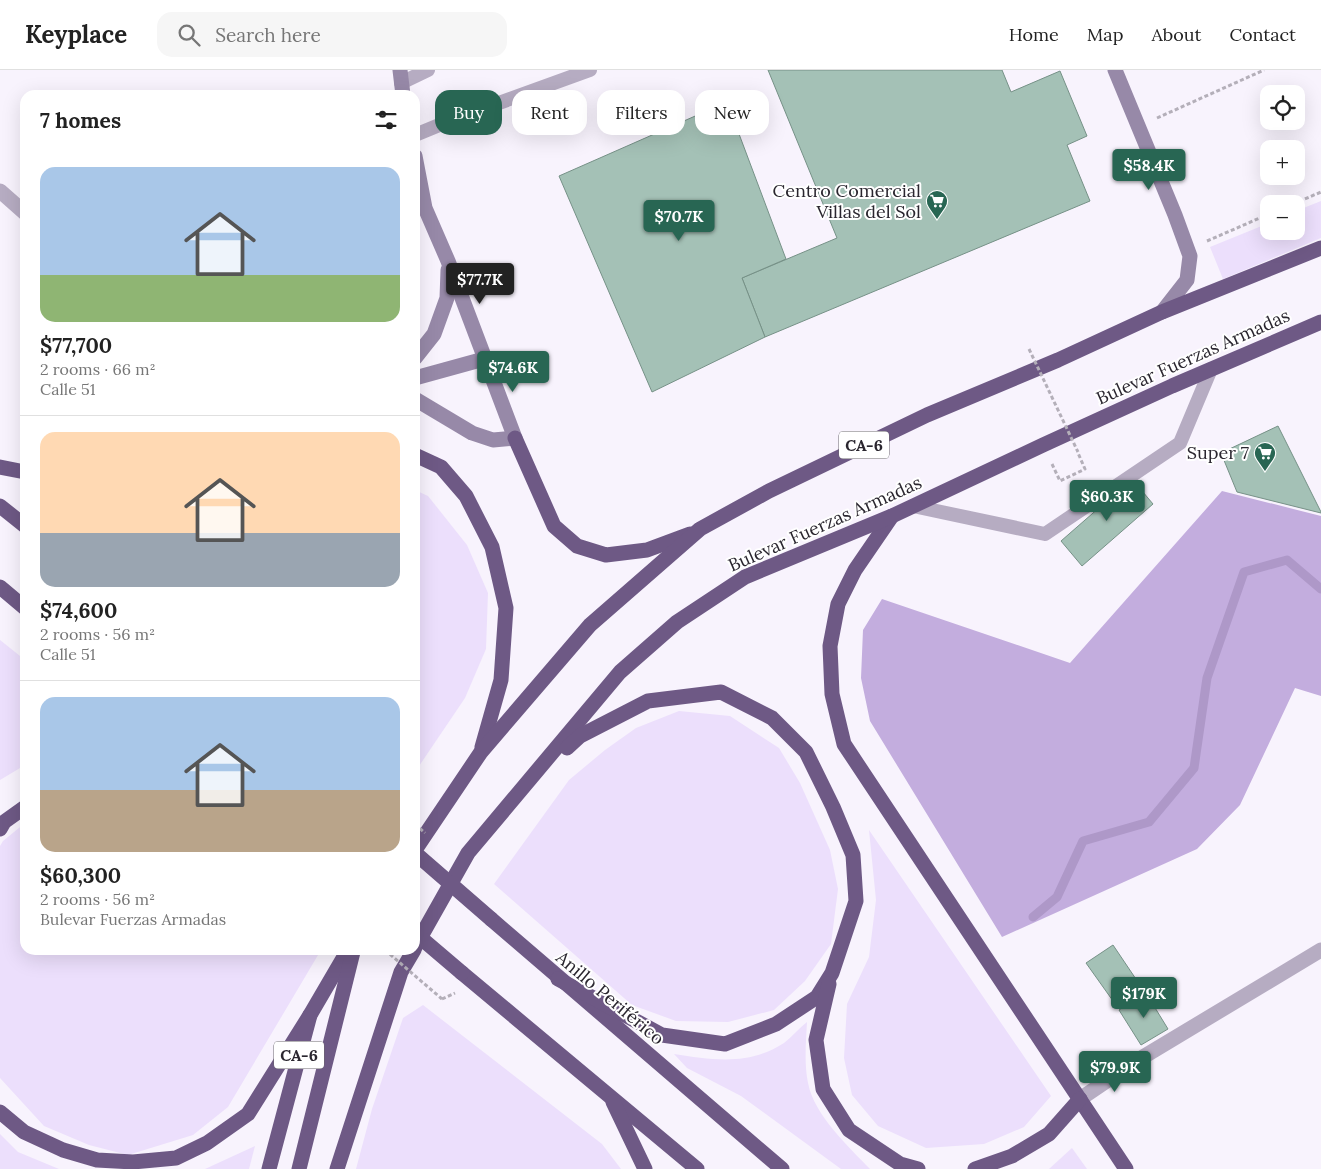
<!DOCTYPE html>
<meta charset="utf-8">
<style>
body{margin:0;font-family:Lora,serif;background:#f6f6f6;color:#222;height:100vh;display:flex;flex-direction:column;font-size:19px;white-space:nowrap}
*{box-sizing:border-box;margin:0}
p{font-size:16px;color:#767676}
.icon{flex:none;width:28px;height:28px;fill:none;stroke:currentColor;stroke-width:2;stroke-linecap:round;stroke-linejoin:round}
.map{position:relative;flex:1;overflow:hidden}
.drawer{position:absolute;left:20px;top:20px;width:400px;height:865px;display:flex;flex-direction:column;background:#fff;border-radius:15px;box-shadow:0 5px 20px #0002}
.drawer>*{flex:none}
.top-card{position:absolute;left:435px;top:20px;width:475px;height:45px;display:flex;gap:10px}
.controls{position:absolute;left:1260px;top:15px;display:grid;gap:10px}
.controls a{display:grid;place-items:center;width:45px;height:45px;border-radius:10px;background:#fff;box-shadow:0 5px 20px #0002;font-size:25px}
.price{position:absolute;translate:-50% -42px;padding:0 11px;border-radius:5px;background:#286653;color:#fff;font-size:16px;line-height:32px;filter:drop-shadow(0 1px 2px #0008)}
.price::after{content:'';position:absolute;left:50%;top:30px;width:15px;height:11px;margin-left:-8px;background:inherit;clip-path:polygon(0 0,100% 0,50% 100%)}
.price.selected{background:#222;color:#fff}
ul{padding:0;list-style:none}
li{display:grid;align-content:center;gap:10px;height:265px;padding:0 20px}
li+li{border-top:1px solid #e0e0e0}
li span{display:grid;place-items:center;height:155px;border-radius:15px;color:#555}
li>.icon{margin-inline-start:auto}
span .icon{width:90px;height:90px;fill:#fffc;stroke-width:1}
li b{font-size:21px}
h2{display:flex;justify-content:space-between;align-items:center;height:60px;padding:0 20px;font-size:21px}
.chip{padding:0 18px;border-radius:15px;background:#fff;box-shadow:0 5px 20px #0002;font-size:18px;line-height:45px}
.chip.selected{background:#286653;color:#fff}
header{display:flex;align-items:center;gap:30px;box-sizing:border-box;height:70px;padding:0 25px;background:#fff;border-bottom:1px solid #e0e0e0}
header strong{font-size:24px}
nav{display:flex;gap:28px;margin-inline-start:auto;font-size:18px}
.search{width:350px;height:45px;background:#f6f6f6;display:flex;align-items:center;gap:12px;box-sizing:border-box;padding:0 18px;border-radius:15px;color:#767676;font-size:19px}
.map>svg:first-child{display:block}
.green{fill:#ecdffc}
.forest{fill:#c3adde}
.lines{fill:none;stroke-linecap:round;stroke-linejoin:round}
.stream{stroke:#ae98c8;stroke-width:9}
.building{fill:#a4c1b6;stroke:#769187}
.path{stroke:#b4afb9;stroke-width:3;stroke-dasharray:4 2.5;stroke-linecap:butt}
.lane{stroke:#b6acc2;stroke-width:14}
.street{stroke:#b6acc2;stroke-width:15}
.secondary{stroke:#9789a8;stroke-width:15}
.highway{stroke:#6e5985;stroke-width:15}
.path-bridge{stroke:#b4afb9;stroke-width:3;stroke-dasharray:4 2.5;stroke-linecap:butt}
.highway-bridge{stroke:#6e5985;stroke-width:15}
.labels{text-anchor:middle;stroke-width:4;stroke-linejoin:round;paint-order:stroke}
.shield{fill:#fff;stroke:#6a676d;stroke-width:1}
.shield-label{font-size:16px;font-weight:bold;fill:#2a262f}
.poi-label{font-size:18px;fill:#2a262f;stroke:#fff;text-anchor:end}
.street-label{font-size:18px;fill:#2a262f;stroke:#fff}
</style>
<header>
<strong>Keyplace</strong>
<div class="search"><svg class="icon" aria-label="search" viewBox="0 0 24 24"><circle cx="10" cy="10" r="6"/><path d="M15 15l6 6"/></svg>Search here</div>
<nav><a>Home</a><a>Map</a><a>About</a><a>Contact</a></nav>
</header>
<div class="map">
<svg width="1321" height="1099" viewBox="0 0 1321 1099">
<rect width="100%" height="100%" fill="#f8f3fd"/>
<g class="green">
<path d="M1321,131V168L1223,209L1210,177L1269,153V161H1296V141Z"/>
<path d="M415,420L428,426L467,475L488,523L486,579L465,628L415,702Z"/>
<path d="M0,570L25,590V695L0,710Z"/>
<path d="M679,641L730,646L779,678L800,713L830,780L838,819L831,874L805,911L774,940L728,952L676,951L632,935L494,814L569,710L605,680L636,658Z"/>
<path d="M25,753V880H321L228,1037L193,1065L128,1085L89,1075L44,1056L0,1008V776L3,771Z"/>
<path d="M869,760L1051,1026L1024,1057L984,1074L926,1078L878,1056L852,1025L844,988L847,934L869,887L876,830Z"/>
<path d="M423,935L602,1074L621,1099H356L372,1039L403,948Z"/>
<path d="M807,952C806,972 804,993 808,1013C814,1045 849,1077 870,1099H841L741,1026L687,998L674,984C713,990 748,996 784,973C792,967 799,958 807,952Z"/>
<path d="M0,1064L18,1082L59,1099H0Z"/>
<path d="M255,1076L249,1099H205Z"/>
<path d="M1072,1078L1087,1099H1049Z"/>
</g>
<path class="forest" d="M1222,421L1321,446V626L1295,618L1240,735L1197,779L1002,867L870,651L861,608L863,560L882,529L1070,593Z"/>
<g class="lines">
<path class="stream" d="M1033,847L1057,827L1083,771L1149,752L1194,698L1207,608L1244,502L1287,490L1321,519"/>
</g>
<g class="building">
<path d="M768,0H1002L1011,22L1060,1L1087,66L1067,75L1090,131L765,267L742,208L837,168Z"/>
<path d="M727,32L786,189L742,208L765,267L652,322L559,106Z"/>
<path d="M1278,356L1321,442V443L1237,422L1221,383Z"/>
<path d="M1132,409L1153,434L1082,496L1061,471Z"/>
<path d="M1113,875L1144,921L1118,938L1086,893Z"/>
<path d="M1146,923L1168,959L1141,975L1119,940Z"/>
</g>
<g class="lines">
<g class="path">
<path d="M1157,48L1264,0"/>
<path d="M1293,134L1321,122"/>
<path d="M1207,171L1269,144"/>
<path d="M1052,394L1060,411L1085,399L1078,383"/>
<path d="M442,929L455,923"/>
</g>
<g class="lane">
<path d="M401,13L428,0"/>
<path d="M415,65L449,51L590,0"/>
<path d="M913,436L1045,464L1180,373L1211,299"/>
</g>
<g class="street">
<path d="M0,121L25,143"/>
<path d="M1080,1029L1133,993L1321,880"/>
</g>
<g class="secondary">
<path d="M400,0L403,25"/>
<path d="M1115,0L1175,145L1190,186L1187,210L1162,242"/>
<path d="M415,86L425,138L448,191L515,368L493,370L472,363L415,329"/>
<path d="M415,288L434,264L447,228L448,200"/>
<path d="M415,308L484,289"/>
</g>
<g class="highway">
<path d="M515,368L554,456L577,476L606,485L647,480L690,464"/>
<path d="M415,385L441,397L466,426L492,477L506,538L501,610L482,677"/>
<path d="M0,397L25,402"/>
<path d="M0,436L25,456"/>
<path d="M892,446L855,500L838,534L830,576L832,624L844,674L1126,1099"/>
<path d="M0,517L25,538"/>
<path d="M0,759L4,752L25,737"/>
<path d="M415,780L481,682L590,555L700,459L769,421L927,345L1058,290L1162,242L1321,178"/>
<path d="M491,849L782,1099"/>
<path d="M415,877L468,783L620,602L677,552L745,507L892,446L1043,375L1172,316L1321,252"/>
<path d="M462,903L697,1099"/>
<path d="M558,909L662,965L725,974L776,954L817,927L832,903L856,831L853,785L833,737L806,682L772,648L721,622L648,631L580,666L567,678"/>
<path d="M829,914L816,970L823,1019L849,1060L900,1094L918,1099"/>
<path d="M613,1032L645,1099"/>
<path d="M0,1042L24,1062L63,1080L97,1090L133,1092L176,1088L207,1073L248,1044L310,945"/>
<path d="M269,1099L310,945L348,880"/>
<path d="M299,1099L353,882"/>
<path d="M337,1099L401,902L414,880"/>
<path d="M975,1099L1012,1086L1049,1064L1080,1029"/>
</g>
<g class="path-bridge">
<path d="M1029,279L1078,382"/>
<path d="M415,754L425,763"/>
<path d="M385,880L442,929"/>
</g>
<g class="highway-bridge">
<path d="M415,783L491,849"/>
<path d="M415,863L462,903"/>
</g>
</g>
<defs>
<g id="supermarket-pin" transform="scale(1.125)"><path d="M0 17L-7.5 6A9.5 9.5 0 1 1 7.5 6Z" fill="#286653" stroke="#fff"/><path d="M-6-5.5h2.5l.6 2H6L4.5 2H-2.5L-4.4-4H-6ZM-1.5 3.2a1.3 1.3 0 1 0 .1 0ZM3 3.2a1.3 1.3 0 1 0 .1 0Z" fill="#fff"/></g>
</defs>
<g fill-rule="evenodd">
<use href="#supermarket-pin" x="937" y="131"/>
<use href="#supermarket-pin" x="1265" y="383"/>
</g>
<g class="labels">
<g class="shield">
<rect x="839" y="361.5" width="50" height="27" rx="4"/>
<rect x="274" y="971.5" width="50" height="27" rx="4"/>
</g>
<g class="shield-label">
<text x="864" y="381">CA-6</text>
<text x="299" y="991">CA-6</text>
</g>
<g class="poi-label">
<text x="921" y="127">Centro Comercial<tspan x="921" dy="21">Villas del Sol</tspan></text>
<text x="1249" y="389">Super 7</text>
</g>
<g class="street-label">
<text transform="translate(1193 287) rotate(-24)" y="6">Bulevar Fuerzas Armadas</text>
<text transform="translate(825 454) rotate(-24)" y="6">Bulevar Fuerzas Armadas</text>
<text transform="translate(610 928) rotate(40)" y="6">Anillo Periférico</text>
</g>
</g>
</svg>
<div class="controls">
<a><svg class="icon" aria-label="locate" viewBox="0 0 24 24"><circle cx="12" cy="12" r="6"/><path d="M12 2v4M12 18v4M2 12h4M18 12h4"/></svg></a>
<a>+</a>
<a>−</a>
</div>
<b class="price" style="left:1149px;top:121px">$58.4K</b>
<b class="price" style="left:679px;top:172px">$70.7K</b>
<b class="price selected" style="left:480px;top:235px">$77.7K</b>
<b class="price" style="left:513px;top:323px">$74.6K</b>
<b class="price" style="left:1107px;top:452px">$60.3K</b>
<b class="price" style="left:1144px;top:949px">$179K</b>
<b class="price" style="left:1115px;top:1023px">$79.9K</b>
<div class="top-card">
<a class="chip selected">Buy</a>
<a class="chip">Rent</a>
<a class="chip">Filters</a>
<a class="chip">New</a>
</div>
<section class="drawer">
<h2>7 homes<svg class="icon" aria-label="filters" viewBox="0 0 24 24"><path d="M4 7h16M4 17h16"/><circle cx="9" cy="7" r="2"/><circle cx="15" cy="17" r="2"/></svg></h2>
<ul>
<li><span style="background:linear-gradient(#a9c7e8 70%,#8fb573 0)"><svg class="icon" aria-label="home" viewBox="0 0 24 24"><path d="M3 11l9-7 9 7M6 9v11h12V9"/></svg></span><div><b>$77,700</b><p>2 rooms · 66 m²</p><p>Calle 51</p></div></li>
<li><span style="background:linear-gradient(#ffd9b3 65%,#9aa5b1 0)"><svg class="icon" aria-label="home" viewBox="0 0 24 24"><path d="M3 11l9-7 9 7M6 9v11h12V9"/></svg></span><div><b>$74,600</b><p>2 rooms · 56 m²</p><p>Calle 51</p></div></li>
<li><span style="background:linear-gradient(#a9c7e8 60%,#b9a48a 0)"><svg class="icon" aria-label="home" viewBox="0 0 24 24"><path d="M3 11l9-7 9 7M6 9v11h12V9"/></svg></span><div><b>$60,300</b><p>2 rooms · 56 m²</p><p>Bulevar Fuerzas Armadas</p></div></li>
</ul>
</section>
</div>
